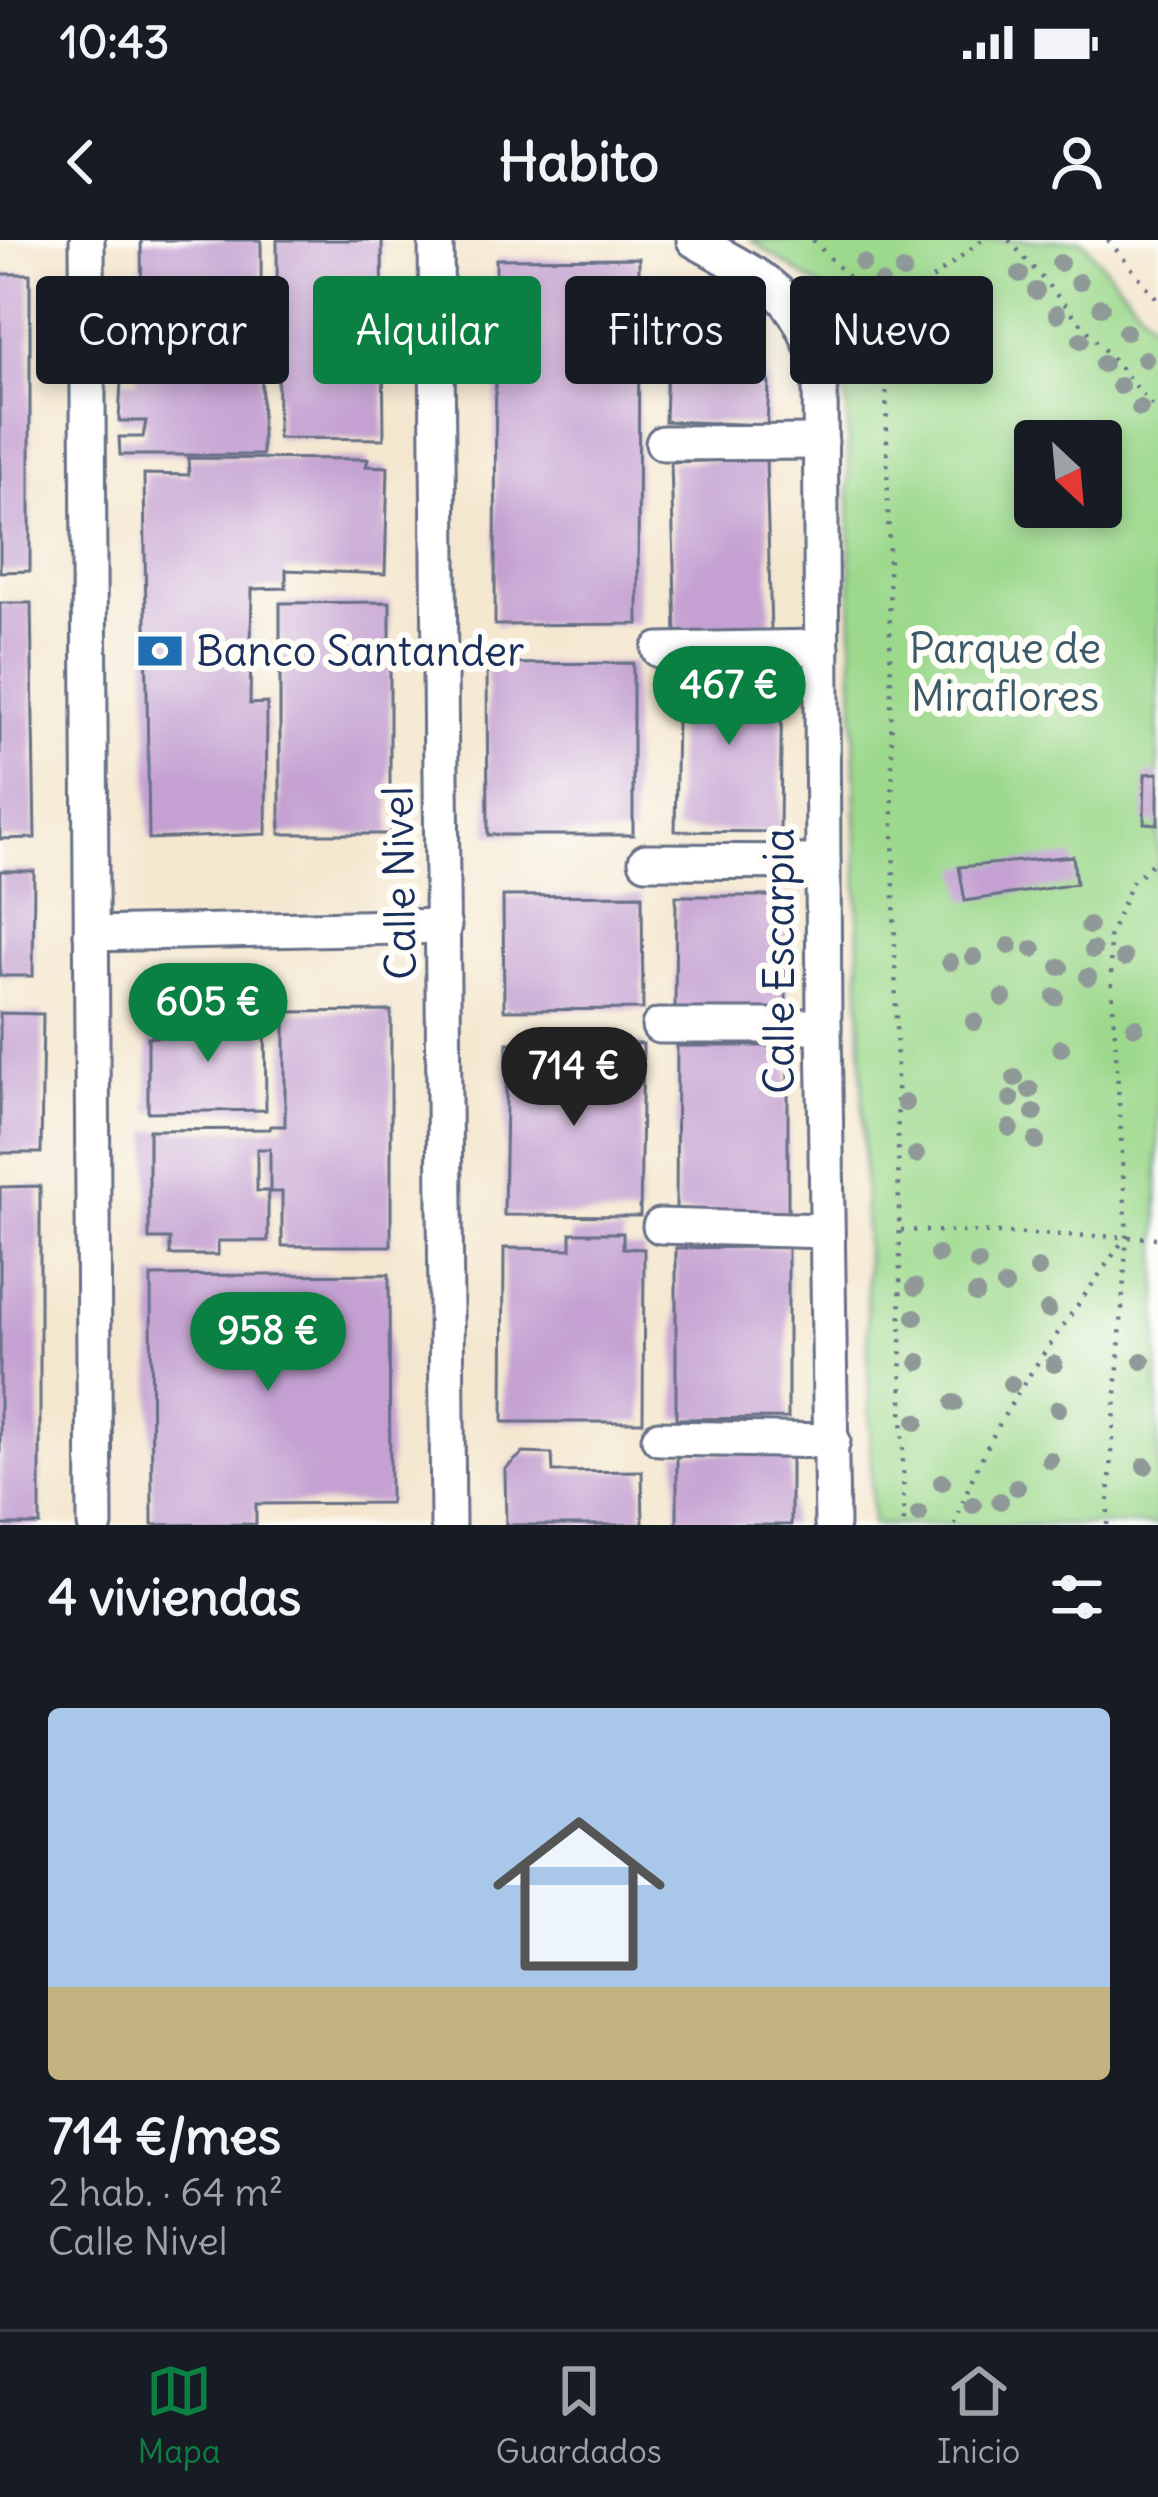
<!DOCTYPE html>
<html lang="es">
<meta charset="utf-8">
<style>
body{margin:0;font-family:Delius,sans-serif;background:#20242c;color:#f1f3f6;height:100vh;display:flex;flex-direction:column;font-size:45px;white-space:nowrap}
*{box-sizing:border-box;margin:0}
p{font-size:39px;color:#9ea1a6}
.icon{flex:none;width:66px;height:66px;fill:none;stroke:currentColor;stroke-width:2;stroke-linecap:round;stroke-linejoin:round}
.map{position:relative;height:1285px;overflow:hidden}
.drawer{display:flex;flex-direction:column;background:#171b24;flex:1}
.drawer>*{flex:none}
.top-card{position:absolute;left:36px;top:36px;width:1086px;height:108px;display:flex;gap:24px}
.needle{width:78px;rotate:154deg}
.fabs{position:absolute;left:1014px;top:180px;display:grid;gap:24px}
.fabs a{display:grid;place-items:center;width:108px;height:108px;border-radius:12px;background:#171b24;box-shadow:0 6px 18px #0003;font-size:60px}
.price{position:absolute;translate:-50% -102px;padding:0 27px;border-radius:42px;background:#0b8043;color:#fff;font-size:39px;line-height:78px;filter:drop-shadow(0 3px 6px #0008)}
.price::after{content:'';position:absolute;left:50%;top:72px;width:36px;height:27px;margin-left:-18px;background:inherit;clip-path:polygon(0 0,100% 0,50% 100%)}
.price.on{background:#222;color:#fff}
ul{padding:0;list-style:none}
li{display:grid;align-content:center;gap:24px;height:636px;padding:0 48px}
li+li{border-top:3px solid #363941}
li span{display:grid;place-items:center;height:372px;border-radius:12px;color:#555}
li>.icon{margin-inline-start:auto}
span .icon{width:216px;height:216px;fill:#fffc;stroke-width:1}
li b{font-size:51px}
h2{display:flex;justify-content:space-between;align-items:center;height:144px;padding:0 48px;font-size:51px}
.chip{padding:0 42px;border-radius:12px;background:#171b24;box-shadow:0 6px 18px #0003;font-size:42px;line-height:108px}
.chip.on{background:#0b8043;color:#fff}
.status{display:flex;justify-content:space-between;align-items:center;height:84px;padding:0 60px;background:#171b24;direction:ltr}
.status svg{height:33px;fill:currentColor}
header{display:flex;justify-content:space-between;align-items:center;height:156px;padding:0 48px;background:#171b24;font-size:54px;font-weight:700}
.dock{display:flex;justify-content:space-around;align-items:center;height:168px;border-top:3px solid #363941;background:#171b24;font-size:33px;color:#9ea1a6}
.dock a{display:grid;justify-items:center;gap:6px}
.dock .on{color:#0b8043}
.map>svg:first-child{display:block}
.green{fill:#9dd98d;stroke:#5c8476;stroke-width:3;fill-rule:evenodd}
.building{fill:#c4a1d2}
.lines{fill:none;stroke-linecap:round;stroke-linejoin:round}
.minor-casing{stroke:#676f86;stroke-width:39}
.path{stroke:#676f86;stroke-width:4.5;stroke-dasharray:3 9;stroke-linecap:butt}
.minor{stroke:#fff;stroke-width:33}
.tree{fill:#8f9997}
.labels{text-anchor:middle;stroke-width:12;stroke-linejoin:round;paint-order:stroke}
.park-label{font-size:42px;fill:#3c5a6a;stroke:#fdfcf7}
.poi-label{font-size:42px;fill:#1b2f5e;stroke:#fdfcf7;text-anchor:start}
.street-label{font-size:42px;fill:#1b2f5e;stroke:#fdfcf7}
</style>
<div class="status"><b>10:43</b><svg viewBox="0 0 49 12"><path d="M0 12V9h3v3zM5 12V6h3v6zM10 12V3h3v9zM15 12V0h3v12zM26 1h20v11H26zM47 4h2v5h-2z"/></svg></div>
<header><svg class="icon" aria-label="back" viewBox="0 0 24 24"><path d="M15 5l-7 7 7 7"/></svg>Habito<svg class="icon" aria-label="person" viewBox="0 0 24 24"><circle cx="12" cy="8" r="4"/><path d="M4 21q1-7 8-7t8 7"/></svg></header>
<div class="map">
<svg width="1158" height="1285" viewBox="0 0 1158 1285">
<rect width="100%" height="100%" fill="#fdfcf7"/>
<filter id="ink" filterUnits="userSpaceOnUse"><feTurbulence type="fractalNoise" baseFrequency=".00833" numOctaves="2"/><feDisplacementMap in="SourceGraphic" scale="24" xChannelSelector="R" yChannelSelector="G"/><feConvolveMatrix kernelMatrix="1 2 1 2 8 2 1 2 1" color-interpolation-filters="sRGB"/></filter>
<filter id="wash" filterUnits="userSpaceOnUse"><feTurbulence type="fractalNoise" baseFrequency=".004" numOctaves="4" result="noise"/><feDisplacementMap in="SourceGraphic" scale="48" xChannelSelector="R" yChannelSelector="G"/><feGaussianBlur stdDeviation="2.7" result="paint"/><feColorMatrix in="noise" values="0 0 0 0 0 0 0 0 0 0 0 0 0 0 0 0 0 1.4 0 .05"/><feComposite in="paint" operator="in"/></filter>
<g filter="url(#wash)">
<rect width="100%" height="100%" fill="#f4e7cf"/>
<path class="green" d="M751,0H1082L1158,90V1285H872L846,119L824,50ZM1035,201H1101V267H1035Z"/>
<g id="blocks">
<g class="building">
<path d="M141,0H261L262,215H120L119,197H143L146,181H119L121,140L137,141L139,86L119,85L120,68L142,66Z"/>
<path d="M277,0H382L384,199L278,198Z"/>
<path d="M639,18L638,384L495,385L496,19Z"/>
<path d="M0,34H30V331L0,332Z"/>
<path d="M706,60L742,80L759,102L769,145L767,185L665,181L669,64Z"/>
<path d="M188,218L368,219L366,226L388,227L385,334L286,330V348L252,349L250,464L267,463L266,594L149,599L144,234L189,235Z"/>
<path d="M766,219L771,392L676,395L671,222Z"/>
<path d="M390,362V594H280V363Z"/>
<path d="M0,363H31L35,598L0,599Z"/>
<path d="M633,423V595H488L487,424Z"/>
<path d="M678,423L782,424L780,592L675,591Z"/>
<path d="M1158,533V584L1144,583L1145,534Z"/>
<path d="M1073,616L1076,644L965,661L959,627Z"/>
<path d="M0,631H34L33,736H0Z"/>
<path d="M642,655L643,769L504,770L503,656Z"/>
<path d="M676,656H787L786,770H675Z"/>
<path d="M391,771V1006H282V952H270V909H257V951H268V1001H218V1015H170V999H149V890L270,889L271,886H285V772Z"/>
<path d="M0,773L43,774L41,913H0Z"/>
<path d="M265,775L266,870L148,872V797H162V777Z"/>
<path d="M507,803L643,804L640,976L504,975Z"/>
<path d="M677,806H788V973H676Z"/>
<path d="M40,946V1285H0V947Z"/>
<path d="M571,993H623V1008L644,1009L643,1182H503L504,1008L571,1009Z"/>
<path d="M788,1007V1178L676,1179V1008Z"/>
<path d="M389,1034L390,1263L256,1264V1284L152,1285L151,1036Z"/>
<path d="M791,1212V1285H677V1213Z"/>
<path d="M523,1213L552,1214L553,1232L642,1231L643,1285H506L505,1229Z"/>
</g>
</g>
</g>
<g filter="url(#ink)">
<use href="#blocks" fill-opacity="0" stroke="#676f86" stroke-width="3"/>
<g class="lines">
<g class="minor-casing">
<g id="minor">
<path d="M87,0L95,1285"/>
<path d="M436,0L448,1285"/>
<path d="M694,0C765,41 797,48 820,132L824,786L832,1285"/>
<path d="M663,203L821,202"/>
<path d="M659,410L822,407"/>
<path d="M646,621L823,622"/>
<path d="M91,694L444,686"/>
<path d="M659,786H824"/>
<path d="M660,986L826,991"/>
<path d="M659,1198L833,1201"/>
</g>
</g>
<g class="path">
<path d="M813,0L885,76L904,1285"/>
<path d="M1009,0L1158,172"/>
<path d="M1108,0L1158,60"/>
<path d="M885,76L982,0"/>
<path d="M901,990L1158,998"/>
<path d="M955,1285C987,1180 1063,1089 1124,999"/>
<path d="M1107,1285L1127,995L1109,698L1131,643L1158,618"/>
</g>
<use href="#minor" class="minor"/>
</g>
<g class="tree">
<circle cx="863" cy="23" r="9"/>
<circle cx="1060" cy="23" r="9"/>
<circle cx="903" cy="31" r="9"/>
<circle cx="1020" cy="34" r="9"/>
<circle cx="1079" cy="42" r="9"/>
<circle cx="881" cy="43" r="9"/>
<circle cx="1036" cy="51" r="9"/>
<circle cx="1101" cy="67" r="9"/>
<circle cx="1057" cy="74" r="9"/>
<circle cx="1126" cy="92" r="9"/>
<circle cx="1081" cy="100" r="9"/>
<circle cx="1145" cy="119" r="9"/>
<circle cx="1103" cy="124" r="9"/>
<circle cx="1120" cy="146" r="9"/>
<circle cx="1140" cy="168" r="9"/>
<circle cx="1089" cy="686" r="9"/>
<circle cx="1009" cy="706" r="9"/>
<circle cx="1033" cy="709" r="9"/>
<circle cx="1093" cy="710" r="9"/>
<circle cx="974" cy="717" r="9"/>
<circle cx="1124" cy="718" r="9"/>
<circle cx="950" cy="722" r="9"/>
<circle cx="1060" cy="727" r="9"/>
<circle cx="1088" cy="737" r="9"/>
<circle cx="1055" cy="757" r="9"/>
<circle cx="1003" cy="758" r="9"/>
<circle cx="974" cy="782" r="9"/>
<circle cx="1135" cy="787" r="9"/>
<circle cx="1061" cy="808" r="9"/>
<circle cx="1015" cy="838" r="9"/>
<circle cx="1030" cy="850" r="9"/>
<circle cx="1011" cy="859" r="9"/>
<circle cx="905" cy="863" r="9"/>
<circle cx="1034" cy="873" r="9"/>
<circle cx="1010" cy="888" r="9"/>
<circle cx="1036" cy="901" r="9"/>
<circle cx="916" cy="915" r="9"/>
<circle cx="938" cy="1015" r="9"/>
<circle cx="978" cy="1023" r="9"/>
<circle cx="1038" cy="1029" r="9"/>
<circle cx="1005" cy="1046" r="9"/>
<circle cx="915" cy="1047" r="9"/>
<circle cx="976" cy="1054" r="9"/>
<circle cx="1048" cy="1070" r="9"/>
<circle cx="915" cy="1077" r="9"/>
<circle cx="1142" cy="1121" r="9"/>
<circle cx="919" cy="1122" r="9"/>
<circle cx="1054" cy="1124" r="9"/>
<circle cx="1011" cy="1144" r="9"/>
<circle cx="954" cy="1163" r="9"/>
<circle cx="1058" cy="1169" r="9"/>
<circle cx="916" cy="1182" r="9"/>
<circle cx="1050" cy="1220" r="9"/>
<circle cx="1145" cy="1226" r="9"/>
<circle cx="942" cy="1242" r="9"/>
<circle cx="1017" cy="1247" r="9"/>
<circle cx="1000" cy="1261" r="9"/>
<circle cx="973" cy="1265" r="9"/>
<circle cx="919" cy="1274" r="9"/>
</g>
</g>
<defs>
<g id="bank-bare" transform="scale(3.6)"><path d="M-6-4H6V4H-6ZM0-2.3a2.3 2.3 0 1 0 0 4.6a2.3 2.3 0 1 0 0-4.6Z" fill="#1f6fb2" stroke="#fdfcf7" stroke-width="2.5" paint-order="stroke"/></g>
</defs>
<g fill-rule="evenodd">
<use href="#bank-bare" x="160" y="411"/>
</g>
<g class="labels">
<g class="park-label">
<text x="1005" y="423">Parque de<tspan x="1005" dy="48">Miraflores</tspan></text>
</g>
<g class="poi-label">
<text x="196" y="426">Banco Santander</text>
</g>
<g class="street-label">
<text transform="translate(399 643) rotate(-91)" y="15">Calle Nivel</text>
<text transform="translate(779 721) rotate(-90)" y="15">Calle Escarpia</text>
</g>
</g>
</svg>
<div class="fabs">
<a><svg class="needle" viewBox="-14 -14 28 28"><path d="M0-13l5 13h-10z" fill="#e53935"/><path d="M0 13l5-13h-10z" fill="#9ea1a6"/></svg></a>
</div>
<b class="price" style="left:729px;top:508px">467 €</b>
<b class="price" style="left:208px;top:825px">605 €</b>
<b class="price on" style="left:574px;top:889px">714 €</b>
<b class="price" style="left:268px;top:1154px">958 €</b>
<div class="top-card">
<a class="chip">Comprar</a>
<a class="chip on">Alquilar</a>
<a class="chip">Filtros</a>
<a class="chip">Nuevo</a>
</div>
</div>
<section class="drawer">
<h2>4 viviendas<svg class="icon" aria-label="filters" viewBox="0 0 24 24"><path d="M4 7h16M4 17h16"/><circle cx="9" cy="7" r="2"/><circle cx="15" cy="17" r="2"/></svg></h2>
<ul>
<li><span style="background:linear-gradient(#a9c7e8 75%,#c2b280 0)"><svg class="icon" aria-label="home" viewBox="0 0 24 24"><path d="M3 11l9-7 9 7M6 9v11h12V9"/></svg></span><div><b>714 €/mes</b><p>2 hab. · 64 m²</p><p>Calle Nivel</p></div></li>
</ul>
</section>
<nav class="dock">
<a class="on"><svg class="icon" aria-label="map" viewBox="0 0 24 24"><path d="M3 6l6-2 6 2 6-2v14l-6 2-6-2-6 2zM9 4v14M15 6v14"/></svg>Mapa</a>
<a><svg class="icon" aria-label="saved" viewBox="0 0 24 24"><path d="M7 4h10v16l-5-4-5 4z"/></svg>Guardados</a>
<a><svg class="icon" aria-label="home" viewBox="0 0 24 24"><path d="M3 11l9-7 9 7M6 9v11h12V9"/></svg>Inicio</a>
</nav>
